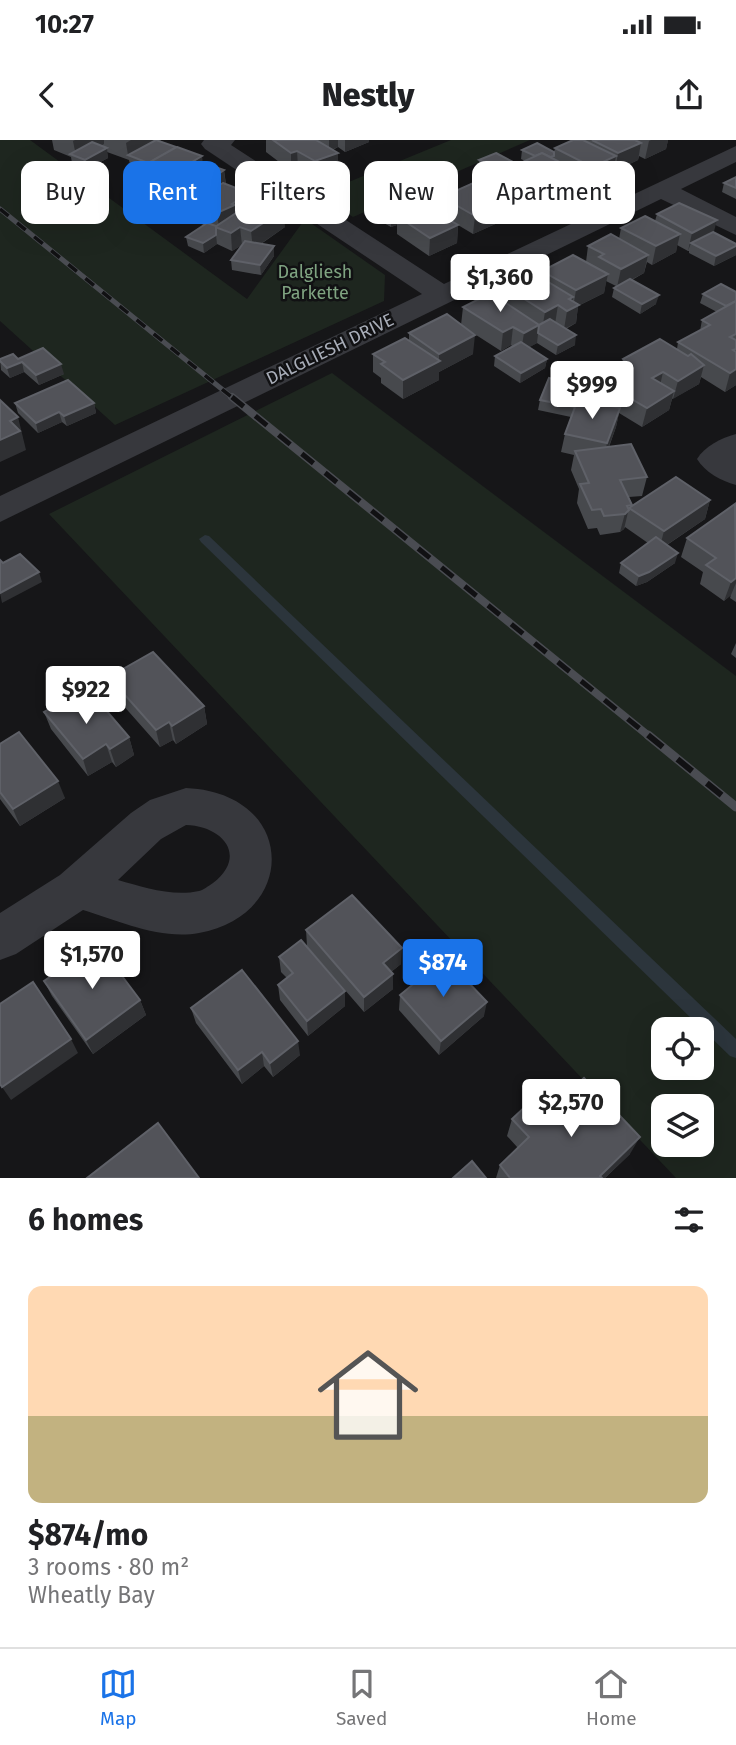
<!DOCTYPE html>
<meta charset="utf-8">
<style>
body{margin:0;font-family:"Fira Sans",sans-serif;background:#f2f2f2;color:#202124;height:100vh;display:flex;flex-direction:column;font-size:26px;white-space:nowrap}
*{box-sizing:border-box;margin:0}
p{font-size:23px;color:#757577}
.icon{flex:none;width:38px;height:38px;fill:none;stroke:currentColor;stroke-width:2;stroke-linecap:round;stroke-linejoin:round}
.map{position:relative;height:1038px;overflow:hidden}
.panel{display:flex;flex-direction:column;background:#fff;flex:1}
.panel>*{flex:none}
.hud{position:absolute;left:21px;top:21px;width:695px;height:63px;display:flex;gap:14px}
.tools{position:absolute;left:651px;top:877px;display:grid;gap:14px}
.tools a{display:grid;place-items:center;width:63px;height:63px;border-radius:14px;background:#fff;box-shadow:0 7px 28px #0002;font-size:35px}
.price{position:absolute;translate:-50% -60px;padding:0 16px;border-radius:7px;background:#fff;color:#222;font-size:23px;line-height:46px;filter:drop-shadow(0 2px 4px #0008)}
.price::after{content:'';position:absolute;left:50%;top:42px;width:21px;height:16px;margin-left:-10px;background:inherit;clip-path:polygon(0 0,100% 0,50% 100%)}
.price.selected{background:#1a73e8;color:#fff}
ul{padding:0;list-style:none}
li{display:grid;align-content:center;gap:14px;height:371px;padding:0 28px}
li+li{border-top:2px solid #e0e0e0}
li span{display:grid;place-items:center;height:217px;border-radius:14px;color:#555}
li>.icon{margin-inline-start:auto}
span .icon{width:126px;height:126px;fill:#fffc;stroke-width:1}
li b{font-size:30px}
h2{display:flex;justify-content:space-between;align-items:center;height:84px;padding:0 28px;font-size:30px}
.chip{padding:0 24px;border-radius:14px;background:#fff;box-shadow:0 7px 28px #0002;font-size:24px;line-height:63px}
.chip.selected{background:#1a73e8;color:#fff}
.status{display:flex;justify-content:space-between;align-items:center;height:49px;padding:0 35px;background:#fff;direction:ltr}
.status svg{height:19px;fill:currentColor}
header{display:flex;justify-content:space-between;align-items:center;height:91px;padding:0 28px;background:#fff;font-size:32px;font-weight:800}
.menu{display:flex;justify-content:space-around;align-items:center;height:98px;border-top:2px solid #e0e0e0;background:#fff;font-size:19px;color:#757577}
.menu a{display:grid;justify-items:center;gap:4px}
.menu .selected{color:#1a73e8}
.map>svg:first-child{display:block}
.green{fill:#1e261f;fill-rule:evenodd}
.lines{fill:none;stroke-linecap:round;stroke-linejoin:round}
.stream{fill:#2c353c;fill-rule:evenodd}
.minor{fill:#37383d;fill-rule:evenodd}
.rail-far2-casing{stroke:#4a4c52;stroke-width:5}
.rail-far1-casing{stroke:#4a4c52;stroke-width:8}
.rail-casing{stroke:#4a4c52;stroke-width:9}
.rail-far2{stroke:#111113;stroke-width:3.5;stroke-dasharray:11;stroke-linecap:butt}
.rail-far1{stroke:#111113;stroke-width:5;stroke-dasharray:15;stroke-linecap:butt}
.rail{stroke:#111113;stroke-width:6;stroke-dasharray:19;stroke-linecap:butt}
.wall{fill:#47494d;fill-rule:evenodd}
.shaded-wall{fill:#2f3033}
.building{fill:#525359;stroke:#5f6168;stroke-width:2}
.labels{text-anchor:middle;stroke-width:5;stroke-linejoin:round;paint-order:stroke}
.far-park-label{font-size:18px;fill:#7fa381;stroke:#111113}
.far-street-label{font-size:18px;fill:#a8adb8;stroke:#111113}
</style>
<div class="status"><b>10:27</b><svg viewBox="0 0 49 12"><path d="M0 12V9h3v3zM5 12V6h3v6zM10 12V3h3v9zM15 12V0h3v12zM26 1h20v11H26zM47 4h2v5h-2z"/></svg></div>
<header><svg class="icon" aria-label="back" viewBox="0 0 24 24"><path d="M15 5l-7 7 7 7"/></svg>Nestly<svg class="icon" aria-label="share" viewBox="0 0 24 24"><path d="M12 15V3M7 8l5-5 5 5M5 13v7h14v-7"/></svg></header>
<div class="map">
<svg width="736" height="1038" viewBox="0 0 736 1038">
<rect width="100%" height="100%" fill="#161618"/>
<g class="green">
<path d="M0,0H30L247,159L305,79L385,135L384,161L115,285L0,181Z"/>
<path d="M451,0H530L353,77L317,55Z"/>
<path d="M332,233L736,536V1038H676L49,374ZM663,889H702V928H663ZM663,966H702V1004H663Z"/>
</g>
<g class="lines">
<path class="stream" d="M205,395L209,396L736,899V918L730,916L201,402L199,399Z"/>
<g class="minor">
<path d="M204,0H235L231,5L444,144L736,6V22L681,49L736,77V95L661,59L0,382V356L422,154L205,9L201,4Z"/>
<path d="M736,294V345C721,341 705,332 697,319C705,306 721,298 736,294Z"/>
<path d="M186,648C297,653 299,775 199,793C160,800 119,781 83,770L16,814L0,820V773L60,735L131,673L150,660ZM186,685C223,686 248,716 213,743C208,746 204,750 199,751C172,757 143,747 118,740L161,699Z"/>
</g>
<g class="rail-far2-casing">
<path id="rail-far2" d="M0,69L234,259"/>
</g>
<g class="rail-far1-casing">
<path id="rail-far1" d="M232,257L650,597"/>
</g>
<g class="rail-casing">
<path id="rail" d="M648,595L736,667"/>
</g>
<use href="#rail-far2" class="rail-far2"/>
<use href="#rail-far1" class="rail-far1"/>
<use href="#rail" class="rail"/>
</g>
<g class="wall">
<path d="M52,0H160L161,1L203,22L224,30L226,44L249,53L250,63L285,87L261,104L274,106V116L261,135L232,130L231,120L242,105L232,111L217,104L204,113L188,106L186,97L204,85L193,81L191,65L173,58L172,53L169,52L170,60L148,74L134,68L132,59L154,46L147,43L145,31L130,25L129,20L107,12L108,18L87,29L72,23L71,17L54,10Z"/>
<path d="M266,0H369V2L345,12L338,7L333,10L338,13V30L316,39L298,28L291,31L266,12Z"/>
<path d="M573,0H668L666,9L645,19L639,16L638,20L615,31L614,30L613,34L590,45L574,37L573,48L547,60L514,42V39L506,43L529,55L527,73L506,83L502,81L473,94L458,85L457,103L429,116L397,94V85L391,87L371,76V66L404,59L405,51L447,55L489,35L478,30L479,20L517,24L525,21L521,19L522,10L554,12L555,8ZM441,66V75L432,70Z"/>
<path d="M736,37V59L722,52L724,43Z"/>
<path d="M657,74L714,92L736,115L714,126L689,113V111H688L677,105L676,112L652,125L647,122L644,133L632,140L656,164L640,174L612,157L614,148L616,146L606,141L604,153L578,166L576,183L566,189L575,205L556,215L537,203L529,207L547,219L545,228L520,243L494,226L495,216L513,207L511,205L501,211L473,193V214L439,232V240L403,259L381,243V238L373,232V214L409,200V193L461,185L463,167L506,163L507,148L541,137L542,131L586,122L588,106L619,99L621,88L655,81Z"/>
<path d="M736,152V245L725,252L701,237L699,244L672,259L669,270L642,287L619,273L616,287L609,307L647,337L642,356L629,357L632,365L710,360L705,379L667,405L675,423L647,442L636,446L619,433L621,423L648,403L625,387L624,389L620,392L600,395L597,388L588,389L577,363L579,349L571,330L574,315L561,312L565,294L571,277L538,270L540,260L583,256L581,260L607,265L593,257L596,238L622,223L623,219L677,209L678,202L700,191L702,180L717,172L700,163L703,154Z"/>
<path d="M0,219H18L64,234L39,245L24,232L10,238L1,230Z"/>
<path d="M15,263H94L96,273L67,286L62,282L38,293L18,273Z"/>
<path d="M736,365V462L730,458L731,455L724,461L700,444L703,432L681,417L687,398Z"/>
<path d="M736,503V518L731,514Z"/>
<path d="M109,537L204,566L207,584L176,604L173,600L160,607L114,555Z"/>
<path d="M75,566L129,597L134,615L116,627L112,622L88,636L51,589L44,572Z"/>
<path d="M0,604L65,658L20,686L0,659Z"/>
<path d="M306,790L401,824L391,832L393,834V849L364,872L307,806Z"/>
<path d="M279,817L345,866L308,896L280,860L278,845L287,838L281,832Z"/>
<path d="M44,841L140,860L146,875L93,914L52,856Z"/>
<path d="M400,855L484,876L439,915L399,870Z"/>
<path d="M191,868L300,915L273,937L264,926L242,944L196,883Z"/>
<path d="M512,979L539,980L630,1014L605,1038H496L500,1025L518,1008L507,996Z"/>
</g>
<g class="shaded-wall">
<path d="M75,0H104V4L79,17L76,16L73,1Z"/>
<path d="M131,0H160L161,2L128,15L126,3Z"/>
<path d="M329,0H338V7L329,11Z"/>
<path d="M345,0H369V2L345,12Z"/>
<path d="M651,0H668L666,9L645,19L649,1Z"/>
<path d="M641,3L638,20L615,31L618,13Z"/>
<path d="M107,8L108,18L87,29L85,20Z"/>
<path d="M297,11L298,28L291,31V13Z"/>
<path d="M338,13V30L316,39L315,21Z"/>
<path d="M202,16L204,33L170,40V35Z"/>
<path d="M616,16L613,34L590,45L592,27Z"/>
<path d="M224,30L226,48L201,67L199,51L211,39Z"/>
<path d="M515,30L514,39L504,43V34Z"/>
<path d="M575,30L573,48L547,60L549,42Z"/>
<path d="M169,51L170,60L148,74L147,64Z"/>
<path d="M249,53L251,71L219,88L217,73Z"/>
<path d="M447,54L442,57L441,66L425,73V63Z"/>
<path d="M529,55L527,73L506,83L508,65Z"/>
<path d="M504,63L502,81L473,94L475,76Z"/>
<path d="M417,66L397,76V85L391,87V78Z"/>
<path d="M284,69L285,87L253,109L251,91Z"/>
<path d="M717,80L712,99L691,103L688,111L692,93Z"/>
<path d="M458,85L457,103L429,116L430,98Z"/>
<path d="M240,87L242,105L232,111L231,93Z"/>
<path d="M680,94L676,112L652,125L656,106Z"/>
<path d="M216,95L217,104L204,113L203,103Z"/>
<path d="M274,106V116L261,135L260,125Z"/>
<path d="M736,106V115L714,126L716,116Z"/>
<path d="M648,115L644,133L617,147L621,129Z"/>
<path d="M608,134L604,153L578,166L576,183L564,189L569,159L573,157L572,168H573L576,150Z"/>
<path d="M659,155L656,164L640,174L642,164Z"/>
<path d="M558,165L555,184L542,190L545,172Z"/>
<path d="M539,185L537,203L521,212L524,193Z"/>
<path d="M513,187L511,205L501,211L503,192Z"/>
<path d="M475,195L473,214L439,232V240L403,259V240L439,222V214Z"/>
<path d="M576,195L575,205L556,215L558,205Z"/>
<path d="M547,219L545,228L520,243L521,233Z"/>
<path d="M22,222L24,232L10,238L7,228Z"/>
<path d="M61,224L64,234L39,245L36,235Z"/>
<path d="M704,225L699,244L673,259L678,241Z"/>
<path d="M736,229V245L725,252L730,233Z"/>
<path d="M663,232L659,250L652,238Z"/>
<path d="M674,251L669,270L642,287L647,268Z"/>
<path d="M94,263L96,273L67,286L64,276Z"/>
<path d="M620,268L616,287L603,322L607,303Z"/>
<path d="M59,272L62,282L38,293L36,283Z"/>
<path d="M18,277L26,310L0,322V300L10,281Z"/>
<path d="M710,360L705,379L659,410L664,391Z"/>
<path d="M632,365L629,368L624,389L620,392L627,366Z"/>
<path d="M678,413L675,423L647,442L636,446L639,436Z"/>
<path d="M39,432L42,442L2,463L0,453Z"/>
<path d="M736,438V443L731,455L724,461L731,442Z"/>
<path d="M204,566L207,584L176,604L172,586Z"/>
<path d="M169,582L173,600L160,607L156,590Z"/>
<path d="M129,597L134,615L116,627L110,609Z"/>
<path d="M106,604L112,622L88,636L83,619Z"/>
<path d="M58,641L65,658L20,686L13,669Z"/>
<path d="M402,808L401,824L383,838V823Z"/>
<path d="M393,834V849L364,872V857Z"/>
<path d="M345,851V866L308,896L307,881Z"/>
<path d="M140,860L146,875L93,914L86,900Z"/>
<path d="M487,862L484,876L439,915L441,901Z"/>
<path d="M71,899L78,913L11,960L2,947Z"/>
<path d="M298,901L300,915L273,937L270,923Z"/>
<path d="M262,912L264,926L242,944L238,930Z"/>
<path d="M640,997L630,1014L605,1038H598Z"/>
</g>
<g class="building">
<path d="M156,0L176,7L148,23L128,15Z"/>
<path d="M273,0H316L338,13L315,21L297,11L291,13Z"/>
<path d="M573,0H583L616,16L592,27L555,8Z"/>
<path d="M592,0H635L641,3L618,13Z"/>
<path d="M92,2L107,8L85,20L70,14Z"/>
<path d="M537,3L554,12V16L550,17L542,13L535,16L522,10Z"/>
<path d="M177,7L202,16L170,35L145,25Z"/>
<path d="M496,13L517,24L515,30L504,34L479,20Z"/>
<path d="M542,13L575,30L549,42L516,25Z"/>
<path d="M201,22L224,30L211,39L216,41L199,51L170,40Z"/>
<path d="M491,35L529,55L508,65L504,63L475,76L442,57Z"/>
<path d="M736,37V48L724,43Z"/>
<path d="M426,42L447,54L425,63L405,51Z"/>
<path d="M223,43L249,53L232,64L235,65L217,73L191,63Z"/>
<path d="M154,45L169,51L147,64L132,59Z"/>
<path d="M398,55L417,66L391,78L371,66Z"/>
<path d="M257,59L284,69L251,91L240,87L231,93L215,87Z"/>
<path d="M679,63L717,80L692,93L657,74Z"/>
<path d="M423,65L458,85L430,98L397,76Z"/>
<path d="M645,76L680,94L656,106L621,88Z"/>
<path d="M207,83L216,86V95L203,103L186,97Z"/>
<path d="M713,92L736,104V106L716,116L691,103Z"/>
<path d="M611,94L648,115L621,129L599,117L604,114L588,106Z"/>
<path d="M245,101L274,106L260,125L231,120Z"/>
<path d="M573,115L608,134L576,150L542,131Z"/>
<path d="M535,134L573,157L569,159L579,165L567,171L558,165L545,172L507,148Z"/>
<path d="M630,139L659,155L642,164L614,148Z"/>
<path d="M721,144L736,152V161L726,166L703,154Z"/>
<path d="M491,153L539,185L524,193L513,187L503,192L463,167Z"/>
<path d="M736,161V194L730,197L736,200V209L733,210L736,212V229L730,233L678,202L710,185L702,180Z"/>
<path d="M447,174L475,195L439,214L409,193Z"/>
<path d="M550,179L576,195L558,205L538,193L539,185Z"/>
<path d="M405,198L440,221L403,240L381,224L385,222L373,214Z"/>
<path d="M660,199L688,216L691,214L704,225L678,241L663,232L652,238L674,251L647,268L596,238L625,221L623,219Z"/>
<path d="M521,202L547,219L521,233L495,216Z"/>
<path d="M43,208L61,224L36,235L22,222L7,228L0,221V219L13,214L18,219Z"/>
<path d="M549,238L585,246L575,267L540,260Z"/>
<path d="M68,240L94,263L64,276L59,272L36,283L15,263Z"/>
<path d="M578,259L620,268L607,303L565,294Z"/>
<path d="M0,260L18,277L10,281L20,291L0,300Z"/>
<path d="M631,304L647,337L620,340L632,365L627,366L629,370L625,374L604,376L601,369L592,370L580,344L589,343L575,311Z"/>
<path d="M676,337L710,360L664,391L629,368Z"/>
<path d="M735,364L736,438L731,442L706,425L716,418L687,398Z"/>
<path d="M656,397L678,413L649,432L639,436L621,423Z"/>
<path d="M20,414L39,432L0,453V420L3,423Z"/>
<path d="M153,512L204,566L172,586L169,582L156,590L109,537Z"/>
<path d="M93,555L129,597L110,609L106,604L83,619L44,572L68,558L75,566Z"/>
<path d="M19,592L58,641L13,669L0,652V604Z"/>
<path d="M352,755L402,808L383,823L393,834L364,857L306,790Z"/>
<path d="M301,800L345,851L307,881L278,845L293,833L279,817Z"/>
<path d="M98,804L140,860L86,900L44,841Z"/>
<path d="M445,818L487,862L441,901L400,855Z"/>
<path d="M242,830L298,901L270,923L262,912L238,930L191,868Z"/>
<path d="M33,842L71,899L2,947L0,944V864Z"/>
<path d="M584,938L640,997L600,1036L602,1038H510L500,1025L529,997L512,979L526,966L539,980Z"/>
<path d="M158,983L199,1038H87Z"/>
<path d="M472,1021L486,1038H453Z"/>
</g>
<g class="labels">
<g class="far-park-label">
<text x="315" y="138">Dalgliesh<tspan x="315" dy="21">Parkette</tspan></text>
</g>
<g class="far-street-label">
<text transform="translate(330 209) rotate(-26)" y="6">DALGLIESH DRIVE</text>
</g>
</g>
</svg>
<div class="tools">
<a><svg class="icon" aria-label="locate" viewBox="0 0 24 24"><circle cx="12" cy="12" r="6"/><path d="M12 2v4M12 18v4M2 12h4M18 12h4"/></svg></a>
<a><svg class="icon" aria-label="layers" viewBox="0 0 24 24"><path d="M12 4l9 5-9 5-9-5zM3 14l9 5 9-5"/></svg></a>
</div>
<b class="price" style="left:500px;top:174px">$1,360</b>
<b class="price" style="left:592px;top:281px">$999</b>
<b class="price" style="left:86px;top:586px">$922</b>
<b class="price" style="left:92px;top:851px">$1,570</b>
<b class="price selected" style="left:443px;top:859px">$874</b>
<b class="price" style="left:571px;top:999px">$2,570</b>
<div class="hud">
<a class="chip">Buy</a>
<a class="chip selected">Rent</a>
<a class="chip">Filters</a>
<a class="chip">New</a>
<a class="chip">Apartment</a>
</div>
</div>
<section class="panel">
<h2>6 homes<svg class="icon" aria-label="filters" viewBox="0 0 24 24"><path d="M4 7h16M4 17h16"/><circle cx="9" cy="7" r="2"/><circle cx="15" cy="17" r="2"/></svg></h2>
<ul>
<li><span style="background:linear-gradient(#ffd9b3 60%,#c2b280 0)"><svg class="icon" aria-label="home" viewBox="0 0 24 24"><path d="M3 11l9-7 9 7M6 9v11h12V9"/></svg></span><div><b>$874/mo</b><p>3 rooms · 80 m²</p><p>Wheatly Bay</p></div></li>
</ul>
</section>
<nav class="menu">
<a class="selected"><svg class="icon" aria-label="map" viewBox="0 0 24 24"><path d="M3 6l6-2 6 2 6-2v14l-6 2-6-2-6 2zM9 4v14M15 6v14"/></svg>Map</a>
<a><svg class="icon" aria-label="saved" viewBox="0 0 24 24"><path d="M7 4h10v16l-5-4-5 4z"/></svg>Saved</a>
<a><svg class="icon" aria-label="home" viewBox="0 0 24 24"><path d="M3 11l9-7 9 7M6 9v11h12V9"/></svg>Home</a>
</nav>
